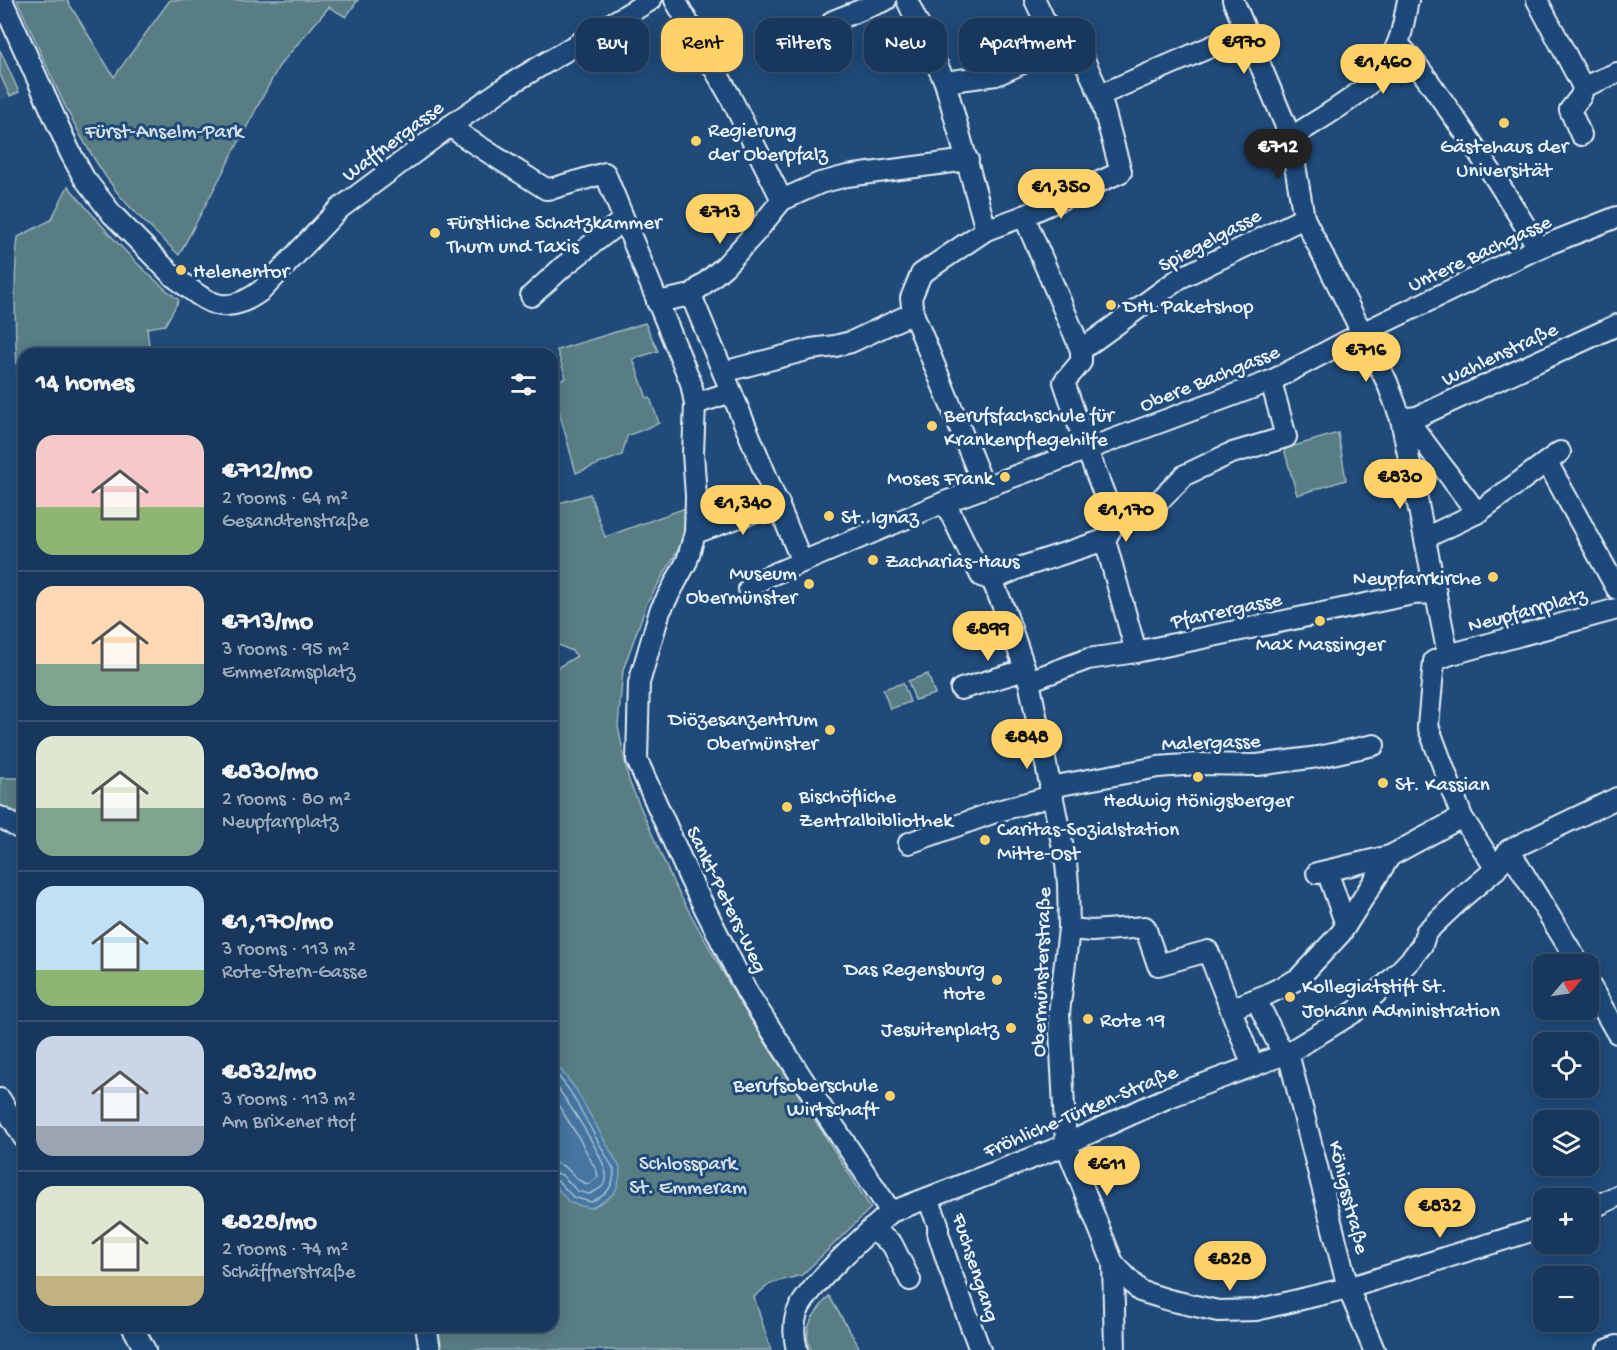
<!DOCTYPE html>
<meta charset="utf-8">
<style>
body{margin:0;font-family:"Gochi Hand",sans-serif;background:#203f62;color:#f1f3f6;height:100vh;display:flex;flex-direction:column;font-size:22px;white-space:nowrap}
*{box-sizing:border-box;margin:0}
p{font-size:20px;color:#9eacbb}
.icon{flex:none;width:33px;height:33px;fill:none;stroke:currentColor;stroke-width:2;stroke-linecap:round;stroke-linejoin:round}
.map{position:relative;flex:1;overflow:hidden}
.sheet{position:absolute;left:18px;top:348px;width:540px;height:984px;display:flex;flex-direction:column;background:#17385c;border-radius:18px;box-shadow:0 3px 15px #0003,0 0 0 2px #365272}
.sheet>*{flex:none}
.top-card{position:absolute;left:576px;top:18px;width:570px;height:54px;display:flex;gap:12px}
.needle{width:39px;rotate:61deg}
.tools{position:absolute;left:1533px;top:954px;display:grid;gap:12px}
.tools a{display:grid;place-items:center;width:66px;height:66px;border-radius:12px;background:#17385c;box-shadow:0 3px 15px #0003,0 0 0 2px #365272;font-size:30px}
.price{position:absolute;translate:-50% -51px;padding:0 14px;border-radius:21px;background:#ffd166;color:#111;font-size:20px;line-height:39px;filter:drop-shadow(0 2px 3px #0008)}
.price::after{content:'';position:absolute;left:50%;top:36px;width:18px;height:14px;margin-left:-9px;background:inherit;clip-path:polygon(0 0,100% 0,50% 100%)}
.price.current{background:#222;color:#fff}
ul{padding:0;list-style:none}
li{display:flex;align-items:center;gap:18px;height:150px;padding:0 18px}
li+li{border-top:2px solid #365272}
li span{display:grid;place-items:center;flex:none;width:168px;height:120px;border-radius:18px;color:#555}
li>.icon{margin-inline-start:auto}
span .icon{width:72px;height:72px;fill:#fffc;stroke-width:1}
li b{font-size:26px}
h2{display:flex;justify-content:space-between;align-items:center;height:72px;padding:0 18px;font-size:26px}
.pill{padding:0 21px;border-radius:18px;background:#17385c;box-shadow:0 3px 15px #0003,0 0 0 2px #365272;font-size:21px;line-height:54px}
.pill.current{background:#ffd166;color:#111}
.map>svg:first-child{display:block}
.built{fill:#365680}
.green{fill:#587d83;stroke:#a0b7be;stroke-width:1.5}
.water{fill:#4475a0;stroke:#86a7c3;stroke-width:1.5}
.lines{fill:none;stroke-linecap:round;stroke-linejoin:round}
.shore{stroke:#a6bfd5;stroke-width:1.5}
.minor-casing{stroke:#e8f1f8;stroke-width:24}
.minor{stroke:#1f4a7a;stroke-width:20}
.poi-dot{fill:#ffd166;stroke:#1f4a7a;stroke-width:2}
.labels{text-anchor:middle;stroke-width:6;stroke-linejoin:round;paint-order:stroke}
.poi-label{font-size:21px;fill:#e8f1f8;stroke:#1f4a7a;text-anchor:start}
.park-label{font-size:21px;fill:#d2e0e6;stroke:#1f4a7a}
.street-label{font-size:21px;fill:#e8f1f8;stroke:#1f4a7a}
</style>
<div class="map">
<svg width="1617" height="1350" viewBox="0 0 1617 1350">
<rect width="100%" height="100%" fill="#1f4a7a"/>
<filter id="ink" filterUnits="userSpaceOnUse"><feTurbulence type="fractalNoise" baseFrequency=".0167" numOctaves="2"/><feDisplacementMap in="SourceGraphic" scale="12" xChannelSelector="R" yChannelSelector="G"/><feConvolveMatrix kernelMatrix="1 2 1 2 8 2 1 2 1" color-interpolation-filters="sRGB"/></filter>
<g filter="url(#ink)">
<path class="built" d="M0,50L19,92L0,100Z"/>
<g class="green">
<path d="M17,0H67L114,77L170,0H358L346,17L329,7L279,66L179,255C159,235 135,215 117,192C73,135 47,65 17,0Z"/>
<path d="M0,50L19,92L10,96L0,74Z"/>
<path d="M68,186C102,226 137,268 179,300L165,325L147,328L150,354H24V418C18,393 17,370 16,344C15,308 14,273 18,237L51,220Z"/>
<path d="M645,323L658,351L633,359L647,398H650L659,423L627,436L622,455L576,473L552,386V382L566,378L557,350Z"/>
<path d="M1338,433L1346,480L1297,495L1284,449Z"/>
<path d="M590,494L605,537L688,507L685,538L647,603L623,670L618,726L629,781L674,884L740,1003L871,1208L802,1275L771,1283L754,1297L771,1350H442L438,1326H552V671L577,656L572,651L552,642V544L554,543L552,505Z"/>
<path d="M928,674L935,694L915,700L908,681Z"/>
<path d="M903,683L910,702L890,709L883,689Z"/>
<path d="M0,778H24V815L0,805Z"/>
<path d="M829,1296L858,1345L860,1350H811C801,1327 814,1314 829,1296Z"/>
</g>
<path class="water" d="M552,1059L575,1088L620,1168C620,1192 613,1198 591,1208L570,1203L552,1182Z"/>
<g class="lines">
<g class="shore">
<path d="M552,1068L570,1091L614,1170C614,1187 607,1195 591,1202L573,1197L558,1181L552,1180"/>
<path d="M552,1080C563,1095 610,1163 606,1179C605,1187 596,1191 589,1194L577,1191L562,1175L552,1172"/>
<path d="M552,1095L579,1138L597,1172L598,1177L589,1184C572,1182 572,1164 552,1163"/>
</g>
<g class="minor-casing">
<g id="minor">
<path d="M2,0L70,152L84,178L112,214L174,277"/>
<path d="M675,0L730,96L782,200"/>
<path d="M907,0L945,82L986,230"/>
<path d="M1035,0L1057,47"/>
<path d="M1233,0L1290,136L1304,218L1387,382L1401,419L1448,655L1617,609"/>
<path d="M1537,0L1583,87L1581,96L1570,110L1581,135"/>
<path d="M833,21L886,0"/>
<path d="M1398,44C1420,66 1436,92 1454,117C1484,160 1512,203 1538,248"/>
<path d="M1583,87L1617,73"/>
<path d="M1100,95L1247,31"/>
<path d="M450,126L466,138L546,189L554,188L605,173L691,383L695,404L693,453L696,496L695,533L687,561L660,611L639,683L637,760L690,879L747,992L811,1092L891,1212C869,1231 806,1288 797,1313C793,1324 794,1339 797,1350"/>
<path d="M1290,136L1298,133C1333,110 1381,86 1397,45C1403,32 1405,14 1408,0"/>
<path d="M1024,216L1081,350V362L1064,382L1087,450L1115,522L1105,540L1136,652"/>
<path d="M177,279C209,304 225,318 262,290L339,209L450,126L507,86L651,0"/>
<path d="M691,295L802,562"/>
<path d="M531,296L564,266L623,220"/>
<path d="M657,302L691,295L725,266L756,232L782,200L820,183L847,176L968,160"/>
<path d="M913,313L984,487"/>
<path d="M1081,350L1180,278L1304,218"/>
<path d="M723,372L811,349L835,346L851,342L913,313L911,298L921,274L986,230L1024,216L1121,172L1100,95L1075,40L996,75L945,82"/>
<path d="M695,404L731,392"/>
<path d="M1401,419L1417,417L1617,325"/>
<path d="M1407,419L1477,513"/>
<path d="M1547,462L1617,589"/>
<path d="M945,502L981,576L992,580L1005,611L1029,681L1066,863L1068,884L1069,929L1059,1013L1066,1145L1113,1263L1115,1350"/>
<path d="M1115,522L1157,503L1185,475L1229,454L1286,437L1271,381"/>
<path d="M695,533L779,503"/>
<path d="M1425,538L1477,513L1560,452"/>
<path d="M992,580L1019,568L1105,540"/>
<path d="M749,589L764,578L945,502L1271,381L1362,333L1538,248L1617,217"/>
<path d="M1448,655L1434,661L1428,726L1462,817L1496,869"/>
<path d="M1029,681L1088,659L1136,652L1413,594L1436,593"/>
<path d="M961,689L1025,670"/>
<path d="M1050,787L1158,767L1198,764L1257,765L1318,757L1374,745"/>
<path d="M0,817L24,831"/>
<path d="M909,843L998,811L1052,796"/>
<path d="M1509,850L1579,964"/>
<path d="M1509,850L1617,798"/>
<path d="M1327,871L1346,925"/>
<path d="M1317,873L1390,856"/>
<path d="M1069,929L1092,931L1145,927L1158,965L1208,951L1253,1066"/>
<path d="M1588,982L1617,1033"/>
<path d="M1256,999L1283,1054"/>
<path d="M1231,1009L1268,994L1298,979L1341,933L1390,856L1462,817"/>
<path d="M1288,1053L1348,1288L1374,1350"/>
<path d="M0,1099L24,1138"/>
<path d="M928,1199L938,1224V1233L949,1267L980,1350"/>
<path d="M1588,1210L1617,1196"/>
<path d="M891,1212L1066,1145L1081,1137L1169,1097L1288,1053L1356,1011L1391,980L1412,958L1422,945L1426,932L1464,896L1496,869L1509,850"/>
<path d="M871,1229L892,1244L910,1280"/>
<path d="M1113,1263L1140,1291L1169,1300L1218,1311L1256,1310L1348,1288L1544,1227"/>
<path d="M132,1326L145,1350"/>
<path d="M426,1326L430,1350"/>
<path d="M1607,1350L1617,1346"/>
</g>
</g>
<use href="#minor" class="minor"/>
</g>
</g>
<g class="poi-dot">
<circle cx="1504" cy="123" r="6"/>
<circle cx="696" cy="141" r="6"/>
<circle cx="435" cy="233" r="6"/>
<circle cx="181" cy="270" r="6"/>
<circle cx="1111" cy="305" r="6"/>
<circle cx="932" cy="426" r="6"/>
<circle cx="1005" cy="477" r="6"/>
<circle cx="829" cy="516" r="6"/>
<circle cx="873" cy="560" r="6"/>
<circle cx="1493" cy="577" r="6"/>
<circle cx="809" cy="584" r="6"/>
<circle cx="1320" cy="621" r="6"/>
<circle cx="830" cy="730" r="6"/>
<circle cx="1198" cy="777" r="6"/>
<circle cx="1383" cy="783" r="6"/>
<circle cx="787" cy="807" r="6"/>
<circle cx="985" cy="840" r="6"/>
<circle cx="997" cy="980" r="6"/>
<circle cx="1290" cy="997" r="6"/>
<circle cx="1088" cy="1019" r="6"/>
<circle cx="1011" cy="1028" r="6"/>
<circle cx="890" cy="1096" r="6"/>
</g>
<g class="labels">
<g class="poi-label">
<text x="708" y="136">Regierung<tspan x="708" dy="24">der Oberpfalz</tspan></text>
<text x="1504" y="152" text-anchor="middle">Gästehaus der<tspan x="1504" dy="24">Universität</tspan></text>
<text x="447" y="228">Fürstliche Schatzkammer<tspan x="447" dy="24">Thurn und Taxis</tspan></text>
<text x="193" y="277">Helenentor</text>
<text x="1123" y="312">DHL Paketshop</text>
<text x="944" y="421">Berufsfachschule für<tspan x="944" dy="24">Krankenpflegehilfe</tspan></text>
<text x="993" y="484" text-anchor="end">Moses Frank</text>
<text x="841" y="523">St. Ignaz</text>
<text x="885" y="567">Zacharias-Haus</text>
<text x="797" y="579" text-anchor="end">Museum<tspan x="797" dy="24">Obermünster</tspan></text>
<text x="1481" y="584" text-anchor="end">Neupfarrkirche</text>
<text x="1320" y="650" text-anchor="middle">Max Massinger</text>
<text x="818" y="725" text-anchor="end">Diözesanzentrum<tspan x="818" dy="24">Obermünster</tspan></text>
<text x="1395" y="790">St. Kassian</text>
<text x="799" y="802">Bischöfliche<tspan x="799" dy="24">Zentralbibliothek</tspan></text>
<text x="1198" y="806" text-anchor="middle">Hedwig Hönigsberger</text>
<text x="997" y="835">Caritas-Sozialstation<tspan x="997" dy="24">Mitte-Ost</tspan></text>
<text x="985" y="975" text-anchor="end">Das Regensburg<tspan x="985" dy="24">Hote</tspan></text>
<text x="1302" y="992">Kollegiatstift St.<tspan x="1302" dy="24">Johann Administration</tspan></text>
<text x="1100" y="1026">Rote 19</text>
<text x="999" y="1035" text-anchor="end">Jesuitenplatz</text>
<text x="878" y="1091" text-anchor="end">Berufsoberschule<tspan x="878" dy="24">Wirtschaft</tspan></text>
</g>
<g class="park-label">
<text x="164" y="137">Fürst-Anselm-Park</text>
<text x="688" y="1169">Schlosspark<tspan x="688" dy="24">St. Emmeram</tspan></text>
</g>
<g class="street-label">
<text transform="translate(392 140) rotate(-37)" y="7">Waffnergasse</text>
<text transform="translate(1209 239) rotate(-28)" y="7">Spiegelgasse</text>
<text transform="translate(1479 252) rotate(-25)" y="7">Untere Bachgasse</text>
<text transform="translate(1499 353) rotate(-25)" y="7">Wahlenstraße</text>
<text transform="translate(1209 377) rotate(-22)" y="7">Obere Bachgasse</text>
<text transform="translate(1226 609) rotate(-12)" y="7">Pfarrergasse</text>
<text transform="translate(1527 609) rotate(-15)" y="7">Neupfarrplatz</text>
<text transform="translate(1211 741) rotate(-2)" y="7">Malergasse</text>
<text transform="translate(728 899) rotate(64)" y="7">Sankt-Peters-Weg</text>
<text transform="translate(1040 972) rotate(-88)" y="7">Obermünsterstraße</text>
<text transform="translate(1080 1110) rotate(-23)" y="7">Fröhliche-Türken-Straße</text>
<text transform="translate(1350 1197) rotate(76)" y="7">Königsstraße</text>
<text transform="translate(977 1267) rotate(72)" y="7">Fuchsengang</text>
</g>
</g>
</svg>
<div class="tools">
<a><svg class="needle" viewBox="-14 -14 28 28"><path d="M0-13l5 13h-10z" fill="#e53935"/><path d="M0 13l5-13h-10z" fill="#9eacbb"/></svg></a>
<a><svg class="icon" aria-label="locate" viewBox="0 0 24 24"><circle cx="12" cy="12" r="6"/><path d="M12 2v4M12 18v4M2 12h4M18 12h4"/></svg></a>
<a><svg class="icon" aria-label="layers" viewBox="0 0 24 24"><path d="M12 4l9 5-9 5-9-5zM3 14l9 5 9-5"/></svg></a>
<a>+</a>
<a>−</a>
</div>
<b class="price" style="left:1244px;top:75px">€970</b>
<b class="price" style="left:1383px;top:95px">€1,460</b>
<b class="price current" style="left:1278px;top:180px">€712</b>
<b class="price" style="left:1061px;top:220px">€1,350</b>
<b class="price" style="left:720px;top:245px">€713</b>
<b class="price" style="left:1366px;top:383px">€716</b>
<b class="price" style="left:1400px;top:510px">€830</b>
<b class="price" style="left:743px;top:536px">€1,340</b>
<b class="price" style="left:1126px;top:543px">€1,170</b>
<b class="price" style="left:988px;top:662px">€899</b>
<b class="price" style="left:1027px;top:770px">€848</b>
<b class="price" style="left:1107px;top:1197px">€611</b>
<b class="price" style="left:1440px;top:1239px">€832</b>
<b class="price" style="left:1230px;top:1292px">€828</b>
<div class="top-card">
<a class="pill">Buy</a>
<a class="pill current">Rent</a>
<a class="pill">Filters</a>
<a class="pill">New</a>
<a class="pill">Apartment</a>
</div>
<section class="sheet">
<h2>14 homes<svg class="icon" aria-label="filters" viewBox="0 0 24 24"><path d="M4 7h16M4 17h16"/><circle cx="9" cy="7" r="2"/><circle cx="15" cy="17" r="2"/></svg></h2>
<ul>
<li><span style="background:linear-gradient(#f6c9c9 60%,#8fb573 0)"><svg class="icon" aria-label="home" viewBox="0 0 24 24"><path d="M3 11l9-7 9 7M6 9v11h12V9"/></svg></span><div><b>€712/mo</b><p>2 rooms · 64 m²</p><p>Gesandtenstraße</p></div></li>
<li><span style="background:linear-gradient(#ffd9b3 65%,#7fa58c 0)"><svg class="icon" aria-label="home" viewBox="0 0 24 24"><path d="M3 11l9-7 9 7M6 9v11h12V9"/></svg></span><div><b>€713/mo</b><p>3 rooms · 95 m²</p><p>Emmeramsplatz</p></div></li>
<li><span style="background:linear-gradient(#dfe7d0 60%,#7fa58c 0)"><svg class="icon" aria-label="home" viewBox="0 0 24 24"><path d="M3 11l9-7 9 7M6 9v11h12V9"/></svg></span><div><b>€830/mo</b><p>2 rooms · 80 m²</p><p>Neupfarrplatz</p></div></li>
<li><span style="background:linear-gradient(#bfe0f5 70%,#8fb573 0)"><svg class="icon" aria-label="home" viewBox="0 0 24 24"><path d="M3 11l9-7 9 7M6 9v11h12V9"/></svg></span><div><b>€1,170/mo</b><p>3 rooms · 113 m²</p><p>Rote-Stern-Gasse</p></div></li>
<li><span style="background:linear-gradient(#c9d6e8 75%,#9aa5b1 0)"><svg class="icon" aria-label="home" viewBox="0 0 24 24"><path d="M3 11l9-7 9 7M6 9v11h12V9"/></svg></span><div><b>€832/mo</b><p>3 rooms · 113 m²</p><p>Am Brixener Hof</p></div></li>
<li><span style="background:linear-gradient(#dfe7d0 75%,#c2b280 0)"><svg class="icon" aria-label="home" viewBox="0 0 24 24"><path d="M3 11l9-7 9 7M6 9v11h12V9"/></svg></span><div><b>€828/mo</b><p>2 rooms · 74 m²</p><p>Schäffnerstraße</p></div></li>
</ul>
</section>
</div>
